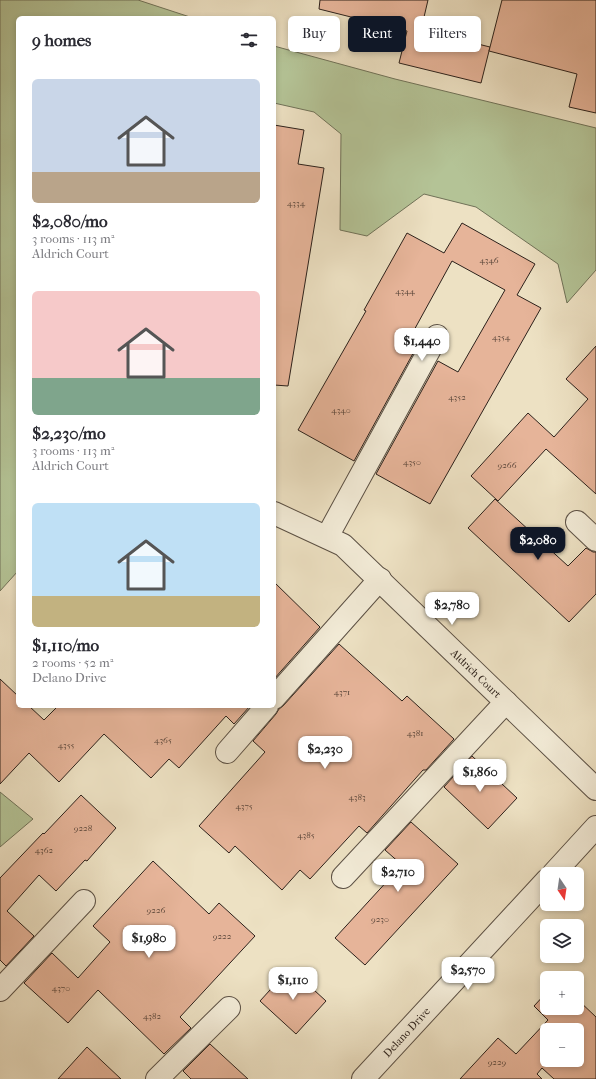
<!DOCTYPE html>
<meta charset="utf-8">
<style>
body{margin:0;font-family:"IM FELL French Canon",serif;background:#f7f7f7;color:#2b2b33;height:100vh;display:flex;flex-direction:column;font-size:15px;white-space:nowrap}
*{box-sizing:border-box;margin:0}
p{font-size:13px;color:#7c7c81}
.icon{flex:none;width:22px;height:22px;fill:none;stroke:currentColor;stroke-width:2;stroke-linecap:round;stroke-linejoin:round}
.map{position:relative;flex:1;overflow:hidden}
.details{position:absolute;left:16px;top:16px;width:260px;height:692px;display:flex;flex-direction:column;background:#fff;border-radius:6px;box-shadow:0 2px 6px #0003}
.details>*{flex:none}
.hud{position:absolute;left:288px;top:16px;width:248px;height:36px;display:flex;gap:8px}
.needle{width:26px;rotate:167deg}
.buttons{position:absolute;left:540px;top:867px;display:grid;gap:8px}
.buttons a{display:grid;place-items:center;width:44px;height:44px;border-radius:6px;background:#fff;box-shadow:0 2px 6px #0003;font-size:20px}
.price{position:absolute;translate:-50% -34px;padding:0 9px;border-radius:8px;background:#fff;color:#222;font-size:13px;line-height:26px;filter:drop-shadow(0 1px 2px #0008)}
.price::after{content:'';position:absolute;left:50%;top:24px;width:12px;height:9px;margin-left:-6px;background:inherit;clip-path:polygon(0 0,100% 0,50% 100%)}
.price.selected{background:#111827;color:#fff}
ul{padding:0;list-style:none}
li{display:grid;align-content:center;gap:8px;height:212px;padding:0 16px}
li span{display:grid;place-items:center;height:124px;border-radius:6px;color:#555}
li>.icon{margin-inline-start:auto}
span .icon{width:72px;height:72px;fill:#fffc;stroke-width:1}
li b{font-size:17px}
h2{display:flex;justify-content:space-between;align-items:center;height:48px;padding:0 16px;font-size:17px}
.chip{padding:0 14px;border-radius:6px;background:#fff;box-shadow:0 2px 6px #0003;font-size:14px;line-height:36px}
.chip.selected{background:#111827;color:#fff}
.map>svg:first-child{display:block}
.green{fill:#b4c396;stroke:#707258}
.building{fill:#e6b499;stroke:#2c211b;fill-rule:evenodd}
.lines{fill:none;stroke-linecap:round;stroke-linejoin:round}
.minor-casing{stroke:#5c5145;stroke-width:24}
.minor{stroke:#f3ecd8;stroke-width:22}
.labels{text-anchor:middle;stroke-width:3;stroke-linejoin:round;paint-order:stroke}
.number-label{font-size:9px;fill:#5a463a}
.street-label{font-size:11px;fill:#2c211b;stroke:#f3ecd8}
</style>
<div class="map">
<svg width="596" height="1079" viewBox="0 0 596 1079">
<rect width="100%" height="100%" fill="#ede1c3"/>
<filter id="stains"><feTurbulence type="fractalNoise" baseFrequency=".005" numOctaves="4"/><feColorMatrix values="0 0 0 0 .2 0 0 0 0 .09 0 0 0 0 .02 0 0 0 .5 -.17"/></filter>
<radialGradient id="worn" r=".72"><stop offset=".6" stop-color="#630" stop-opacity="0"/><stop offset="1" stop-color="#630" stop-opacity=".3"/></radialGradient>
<g class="green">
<path d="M0,0H138L193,18H18V571L0,591Z"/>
<path d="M274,46L395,79L596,128V270L567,303L558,264L476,207L424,194L367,236L340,230L341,134L314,112L274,103Z"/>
<path d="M0,792L33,819L0,847Z"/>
</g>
<g class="building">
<path d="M320,0H428L421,30L490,47L481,83L399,63L407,31L319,9Z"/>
<path d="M502,0H596V113L569,107L577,74L489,51Z"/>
<path d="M274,125L304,130L298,164L324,168L288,386L274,385Z"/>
<path d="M462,223L535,264L517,295L541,308L430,504L376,474L438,361L458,372L505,290L452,261L407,343L416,348L354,461L298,430L366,311L364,310L407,233L444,253Z"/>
<path d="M596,346V494L546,449L498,501L471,476L528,413L554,437L588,399L566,379Z"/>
<path d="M495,499L568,566L586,548L593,552H596V594L569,622L468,528Z"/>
<path d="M274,582L320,627L274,679Z"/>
<path d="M339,644L402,701L407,696L454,739L426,770H423L367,833L359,826L310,879L300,870L282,890L235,846L229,853L199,826L265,752L253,741L276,714L279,709L283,706Z"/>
<path d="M0,679L18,696V706H29L44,720L58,706H250L234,724L226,716L179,768L169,759L151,778L104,734L59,782L29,753L0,784Z"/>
<path d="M472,756L517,798L488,829L444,787Z"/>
<path d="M81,795L116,828L87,861L85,860L56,891L39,875L7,911L34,936L6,966L0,960V878L43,833L44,834Z"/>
<path d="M411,822L458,864L365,965L335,938L402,865L385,850Z"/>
<path d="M153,861L209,914L219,903L255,936L180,1017L191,1028L164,1054L98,990L68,1023L24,983L52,953L78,978L110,942L93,926Z"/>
<path d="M290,968L326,1001L296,1034L260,1001Z"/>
<path d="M547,992V1008H577V999L596,1017V1079H554L542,1068L537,1074L542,1079H460L498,1038L516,1054L548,1020L534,1006ZM547,1030H577V1060H547Z"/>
<path d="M210,1044L248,1079H191L183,1071Z"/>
<path d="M87,1047L121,1079H58Z"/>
</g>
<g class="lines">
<g class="minor-casing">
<g id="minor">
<path id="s1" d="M274,513L343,545L596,789"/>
<path d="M577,522L596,540"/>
<path d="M327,537L437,336"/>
<path d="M274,698L380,579"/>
<path d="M227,752L267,706"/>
<path d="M553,874L596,827"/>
<path d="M343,877L506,702"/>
<path d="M0,990L84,901"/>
<path d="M157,1079L229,1008"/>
<path id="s2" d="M363,1079L547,880"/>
</g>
</g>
<use href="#minor" class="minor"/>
</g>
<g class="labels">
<g class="number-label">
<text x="296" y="206">4334</text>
<text x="489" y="263">4346</text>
<text x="405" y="294">4344</text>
<text x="501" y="340">4354</text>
<text x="457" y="400">4352</text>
<text x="341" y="413">4340</text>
<text x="412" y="465">4350</text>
<text x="507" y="468">9266</text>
<text x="342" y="695">4371</text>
<text x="415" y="736">4381</text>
<text x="163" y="743">4365</text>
<text x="66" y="748">4355</text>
<text x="357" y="800">4383</text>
<text x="244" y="809">4375</text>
<text x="83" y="831">9228</text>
<text x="306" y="838">4385</text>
<text x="44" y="853">4362</text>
<text x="156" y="913">9226</text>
<text x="380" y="922">9230</text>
<text x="222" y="939">9222</text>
<text x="61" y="991">4370</text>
<text x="152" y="1019">4382</text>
<text x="497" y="1065">9229</text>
</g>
<g class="street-label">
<text dy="4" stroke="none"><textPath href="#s1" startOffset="261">Aldrich Court</textPath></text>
<text dy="4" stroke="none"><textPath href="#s2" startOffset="64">Delano Drive</textPath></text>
</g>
</g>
<rect width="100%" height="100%" filter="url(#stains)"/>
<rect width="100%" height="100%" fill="url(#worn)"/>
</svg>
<div class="buttons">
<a><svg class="needle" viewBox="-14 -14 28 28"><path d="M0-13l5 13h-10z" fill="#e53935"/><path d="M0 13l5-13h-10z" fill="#7c7c81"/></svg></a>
<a><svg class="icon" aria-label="layers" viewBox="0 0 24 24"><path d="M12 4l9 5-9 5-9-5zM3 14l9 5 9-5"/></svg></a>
<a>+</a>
<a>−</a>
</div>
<b class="price" style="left:422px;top:362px">$1,440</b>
<b class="price selected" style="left:538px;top:561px">$2,080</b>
<b class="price" style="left:452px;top:626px">$2,780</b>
<b class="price" style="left:325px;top:770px">$2,230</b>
<b class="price" style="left:480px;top:793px">$1,860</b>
<b class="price" style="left:398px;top:893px">$2,710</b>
<b class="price" style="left:149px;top:959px">$1,980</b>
<b class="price" style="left:468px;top:991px">$2,570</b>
<b class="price" style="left:293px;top:1001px">$1,110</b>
<div class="hud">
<a class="chip">Buy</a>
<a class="chip selected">Rent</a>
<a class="chip">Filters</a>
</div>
<section class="details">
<h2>9 homes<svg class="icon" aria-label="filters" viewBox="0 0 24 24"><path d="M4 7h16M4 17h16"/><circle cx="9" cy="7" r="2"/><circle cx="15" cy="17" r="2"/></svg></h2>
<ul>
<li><span style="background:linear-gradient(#c9d6e8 75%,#b9a48a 0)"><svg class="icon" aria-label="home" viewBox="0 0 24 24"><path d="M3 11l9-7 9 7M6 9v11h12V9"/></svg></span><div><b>$2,080/mo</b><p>3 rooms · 113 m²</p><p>Aldrich Court</p></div></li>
<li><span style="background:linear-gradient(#f6c9c9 70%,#7fa58c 0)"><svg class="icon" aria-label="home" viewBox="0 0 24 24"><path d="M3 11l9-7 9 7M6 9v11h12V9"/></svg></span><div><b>$2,230/mo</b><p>3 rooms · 113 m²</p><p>Aldrich Court</p></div></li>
<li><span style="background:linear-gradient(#bfe0f5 75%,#c2b280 0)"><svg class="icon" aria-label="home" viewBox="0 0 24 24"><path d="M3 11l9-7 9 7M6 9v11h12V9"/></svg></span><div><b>$1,110/mo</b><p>2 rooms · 52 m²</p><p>Delano Drive</p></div></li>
</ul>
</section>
</div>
